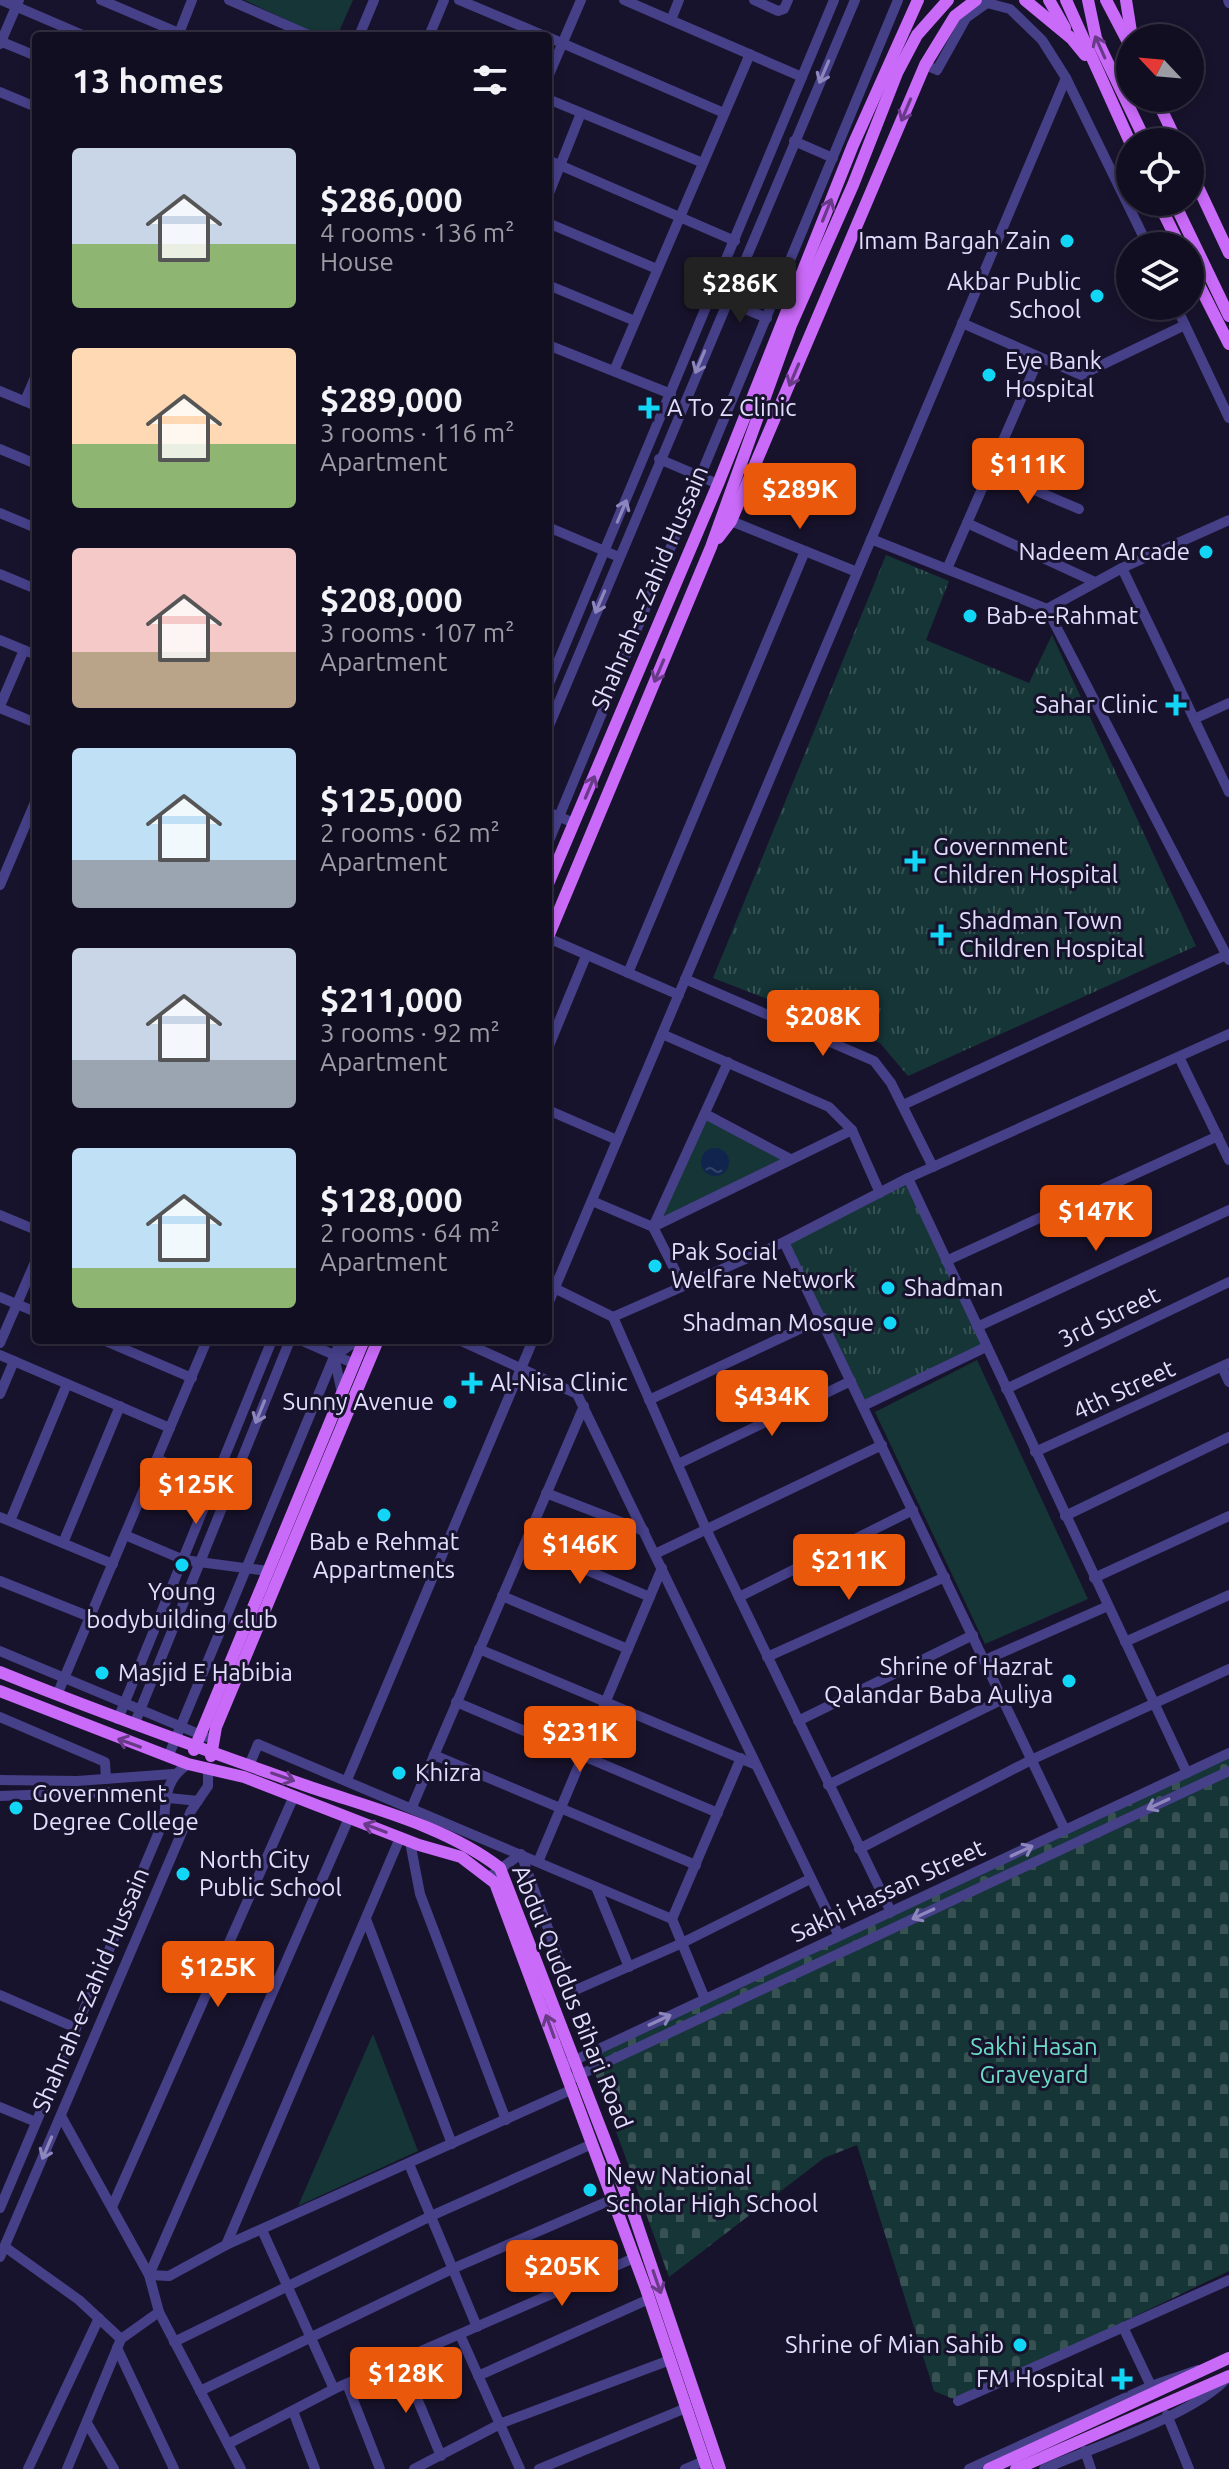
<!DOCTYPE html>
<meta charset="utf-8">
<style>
body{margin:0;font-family:Ubuntu,sans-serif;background:#1f1c2e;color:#f1f3f6;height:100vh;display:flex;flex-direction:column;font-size:30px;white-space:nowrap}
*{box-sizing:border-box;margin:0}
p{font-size:26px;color:#9c9ca5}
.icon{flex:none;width:44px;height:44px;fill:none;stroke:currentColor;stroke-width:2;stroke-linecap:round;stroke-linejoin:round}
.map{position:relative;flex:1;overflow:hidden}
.sheet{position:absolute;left:32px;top:32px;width:520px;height:1312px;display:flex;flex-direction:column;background:#120e21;border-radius:8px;box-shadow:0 4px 12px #0003,0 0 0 2px #312e3f}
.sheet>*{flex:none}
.needle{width:52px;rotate:296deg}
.fabs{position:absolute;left:1116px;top:24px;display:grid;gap:16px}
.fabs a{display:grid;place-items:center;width:88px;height:88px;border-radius:50%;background:#120e21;box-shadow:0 4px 12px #0003,0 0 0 2px #312e3f;font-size:40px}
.price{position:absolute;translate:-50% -68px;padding:0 18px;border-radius:8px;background:#ea580c;color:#fff;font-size:26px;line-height:52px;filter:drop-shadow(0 2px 4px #0008)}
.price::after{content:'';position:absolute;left:50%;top:48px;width:24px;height:18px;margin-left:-12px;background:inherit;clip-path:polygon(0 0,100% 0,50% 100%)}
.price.current{background:#222;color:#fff}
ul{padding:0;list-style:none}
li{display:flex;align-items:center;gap:24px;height:200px;padding:0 40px}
li span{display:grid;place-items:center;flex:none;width:224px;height:160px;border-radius:8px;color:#555}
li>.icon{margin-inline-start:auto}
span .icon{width:96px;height:96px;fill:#fffc;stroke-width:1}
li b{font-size:34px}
h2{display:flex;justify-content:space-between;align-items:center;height:96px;padding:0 40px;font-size:34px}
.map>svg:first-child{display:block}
.grass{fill:url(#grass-tufts)}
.cemetery{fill:url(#cemetery-stones)}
.park{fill:#163536}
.water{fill:url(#water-ripples)}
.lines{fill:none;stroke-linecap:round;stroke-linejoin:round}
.minor{stroke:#464089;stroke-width:10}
.major{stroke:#ca6af9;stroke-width:12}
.oneway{stroke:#683a88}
.oneway2{stroke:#8d87be}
.poi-dot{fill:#12d6f6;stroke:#18132c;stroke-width:3}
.labels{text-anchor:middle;stroke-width:6;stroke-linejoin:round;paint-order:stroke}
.poi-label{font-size:24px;fill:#e3defe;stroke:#18132c;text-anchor:start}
.street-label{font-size:24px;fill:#e3defe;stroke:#18132c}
.park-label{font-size:24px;fill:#6bddc5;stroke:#18132c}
</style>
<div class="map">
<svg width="1229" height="2469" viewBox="0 0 1229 2469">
<defs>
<pattern id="grass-tufts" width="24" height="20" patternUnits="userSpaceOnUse" patternTransform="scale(2)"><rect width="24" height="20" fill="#163536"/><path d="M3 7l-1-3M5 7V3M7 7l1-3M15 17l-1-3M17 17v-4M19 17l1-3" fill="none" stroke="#385254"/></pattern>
<pattern id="cemetery-stones" width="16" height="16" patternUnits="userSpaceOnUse" patternTransform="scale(2)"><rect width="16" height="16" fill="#163536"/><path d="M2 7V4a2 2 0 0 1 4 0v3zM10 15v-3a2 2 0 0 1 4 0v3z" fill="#385254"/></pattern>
<pattern id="water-ripples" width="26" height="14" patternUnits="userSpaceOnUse" patternTransform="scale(2)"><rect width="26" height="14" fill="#10244e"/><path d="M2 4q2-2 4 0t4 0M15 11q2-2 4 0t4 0" fill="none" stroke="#334369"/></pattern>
</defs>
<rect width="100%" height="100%" fill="#18132c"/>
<g class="grass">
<path d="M886,555L949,581L926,640L1029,683L1052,635L1196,946L908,1076L880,1043L713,978Z"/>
<path d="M908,1178L986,1347L863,1406L784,1242Z"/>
</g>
<path class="cemetery" d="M1229,1753V2271L958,2401L934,2391L857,2145L824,2158L669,2277L588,2054Z"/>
<g class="park">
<path d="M244,0H353L337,36H321Z"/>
<path d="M707,1115L790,1159L653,1227Z"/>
<path d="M977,1360L1088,1599L985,1644L875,1412Z"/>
<path d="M373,2034L418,2151L298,2206Z"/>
</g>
<circle class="water" cx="715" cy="1162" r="14"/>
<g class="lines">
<g class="minor">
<path d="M1,0L85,36"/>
<path d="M101,0L179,33"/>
<path d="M229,0L311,36"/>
<path d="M459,0L545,36"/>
<path d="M624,0L802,77"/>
<path d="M754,0L778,11L784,9L788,0"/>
<path d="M1228,0L1229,3"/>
<path d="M671,20L679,0"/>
<path d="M178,36L192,0"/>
<path d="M359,36L374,0"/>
<path d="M429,36L444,0"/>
<path d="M548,37L724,113"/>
<path d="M0,41L36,56"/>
<path d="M0,44L19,0"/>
<path d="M925,65L937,70L966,18L987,3L1010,9L1042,40L1066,78L1148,246"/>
<path d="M548,77L581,0"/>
<path d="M0,92L36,107"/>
<path d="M548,99L703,163"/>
<path d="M794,141L833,158"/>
<path d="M548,160L735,241"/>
<path d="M548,196L581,113"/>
<path d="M548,223L657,269"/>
<path d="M548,285L635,321"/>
<path d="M726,301L767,318"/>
<path d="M1176,306L1229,418"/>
<path d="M962,323L1081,375L1185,325"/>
<path d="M548,345L671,394"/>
<path d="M614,371L750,54"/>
<path d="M0,391L36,406"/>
<path d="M25,401L36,375"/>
<path d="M0,449L36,464"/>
<path d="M659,459L718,484"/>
<path d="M990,471L1079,509"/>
<path d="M0,513L36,528"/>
<path d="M731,521L857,572"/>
<path d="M967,523L1095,582"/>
<path d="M548,527L619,557"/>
<path d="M871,539L1047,609L1229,960"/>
<path d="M1122,568L1229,792"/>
<path d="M947,569L1039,358"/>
<path d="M0,574L36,589"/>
<path d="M1047,609L1122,568L1229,520"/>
<path d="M0,640L36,655"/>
<path d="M548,686L834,0"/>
<path d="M0,706L24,650"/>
<path d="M0,708L36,723"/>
<path d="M1194,719L1229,703"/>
<path d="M548,728L855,0"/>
<path d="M548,812L574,823"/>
<path d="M548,843L898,0"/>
<path d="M0,885L36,800"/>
<path d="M548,938L679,995"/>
<path d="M628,973L805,551"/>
<path d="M685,979L874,1061L891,1083L933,1167"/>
<path d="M662,1034L829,1107L852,1130L880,1193"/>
<path d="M548,1048L586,956"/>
<path d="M1180,1059L1229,1160"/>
<path d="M903,1105L1226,955"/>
<path d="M548,1110L617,1140"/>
<path d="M707,1115L790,1159"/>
<path d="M908,1178L1187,1773"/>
<path d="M592,1201L653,1227L852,1130"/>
<path d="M0,1215L36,1230"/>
<path d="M784,1242L1065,1830"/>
<path d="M946,1261L1218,1136"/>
<path d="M548,1285L613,1317L784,1242L908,1178L1229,1034"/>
<path d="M683,1286L653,1227L728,1062"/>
<path d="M0,1297L36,1312"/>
<path d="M548,1304L1066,78"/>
<path d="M613,1317L706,1529L891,1912"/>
<path d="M977,1327L1229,1210"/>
<path d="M103,1340L192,1378"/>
<path d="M300,1340L355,1364"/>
<path d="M459,1340L577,1394L839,1936"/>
<path d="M0,1343L36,1260"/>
<path d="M0,1355L170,1428"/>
<path d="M334,1356L342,1393"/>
<path d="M334,1356L358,1340"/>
<path d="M1222,1367L1229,1382"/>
<path d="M1006,1389L1229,1282"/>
<path d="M0,1394L14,1361"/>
<path d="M649,1400L823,1318"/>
<path d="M863,1406L986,1347"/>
<path d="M1035,1452L1229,1363"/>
<path d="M157,1459L215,1483"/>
<path d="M678,1464L851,1381"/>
<path d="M546,1493L644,1531"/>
<path d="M1065,1516L1229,1437"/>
<path d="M0,1517L113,1564"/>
<path d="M10,1521L67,1384"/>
<path d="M125,1535L184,1560L268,1571"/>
<path d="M63,1543L120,1406"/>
<path d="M525,1544L650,1597"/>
<path d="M655,1554L882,1445"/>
<path d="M1094,1578L1229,1516"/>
<path d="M0,1581L90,1617"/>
<path d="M502,1596L628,1649"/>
<path d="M739,1597L913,1510"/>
<path d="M1125,1642L1229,1595"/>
<path d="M479,1649L756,1765"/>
<path d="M0,1651L206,1737"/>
<path d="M767,1657L945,1577"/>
<path d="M985,1660L1108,1606"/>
<path d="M57,1695L207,1340"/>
<path d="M456,1702L718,1813"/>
<path d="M0,1717L105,1762L106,1779"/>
<path d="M118,1719L272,1340"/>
<path d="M798,1721L973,1635"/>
<path d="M134,1725L290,1340"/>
<path d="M434,1755L696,1865"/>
<path d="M168,1757L341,1340"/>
<path d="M249,1766L258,1744L672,1919L705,1999"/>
<path d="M0,1780L77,1781L173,1774"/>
<path d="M347,1780L533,1340"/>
<path d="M828,1785L1003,1699"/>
<path d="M0,1796L111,1792L198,1801"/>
<path d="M412,1807L584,1406"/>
<path d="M410,1842L420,1894L506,2120"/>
<path d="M859,1849L1031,1760L1229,1669"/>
<path d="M538,1862L662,1568"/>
<path d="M489,1877L521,1854L571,1992L680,1944L810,1879"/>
<path d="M596,1887L629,1967"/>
<path d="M366,1919L452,2144"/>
<path d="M672,1919L741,1758"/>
<path d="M0,1995L76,2028"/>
<path d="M569,2063L1229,1753"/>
<path d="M575,2077L1229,1771"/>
<path d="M0,2107L36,2122"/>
<path d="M61,2116L149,2275L159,2312L241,2469"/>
<path d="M409,2164L477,2327"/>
<path d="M112,2207L294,1796"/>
<path d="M0,2208L164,1820C166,1795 166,1779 188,1764"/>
<path d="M262,2230L334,2389"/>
<path d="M226,2245L400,1838"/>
<path d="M5,2247L79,2300L121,2339L159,2312"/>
<path d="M0,2257L191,1811L208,1786V1769"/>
<path d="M149,2275L349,1818"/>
<path d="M149,2275L169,2276L226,2245L573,2089"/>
<path d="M1123,2327L1151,2386"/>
<path d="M460,2335L520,2469"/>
<path d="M174,2342L431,2216L592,2144"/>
<path d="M117,2348L174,2469"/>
<path d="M401,2360L441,2456"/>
<path d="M478,2376L649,2299"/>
<path d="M347,2384L380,2469"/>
<path d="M200,2391L452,2269L613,2199"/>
<path d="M958,2401L1229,2280"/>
<path d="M293,2411L315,2469"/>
<path d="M1167,2415L1189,2469"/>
<path d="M87,2423L114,2469"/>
<path d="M228,2444L334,2389L634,2258"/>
<path d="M1085,2451L1091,2469"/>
<path d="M28,2469L99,2318"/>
<path d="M67,2469L121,2339"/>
<path d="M414,2469L502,2423L670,2360"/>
<path d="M539,2469L686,2408"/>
<path d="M685,2469L704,2461"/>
<path d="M969,2469L1151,2386L1198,2370"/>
<path d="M1044,2469C1091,2448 1196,2414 1227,2378"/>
</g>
<g class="major">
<path d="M1025,0L1071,38L1085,55"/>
<path d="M1049,0L1065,28"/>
<path d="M1066,0L1130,142"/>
<path d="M1088,0L1096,38L1146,142"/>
<path d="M1106,0L1130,46"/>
<path d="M1126,0L1132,38"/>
<path d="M1156,98L1177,142"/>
<path d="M1190,170L1229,253"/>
<path d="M1158,202L1180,246"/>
<path d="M1174,202L1229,316"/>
<path d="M1190,267L1229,344"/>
<path d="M718,538L731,521L925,65L955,16L976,0"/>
<path d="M548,884L718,484L853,145L918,0"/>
<path d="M548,937L711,547L791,325L853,185L897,73L917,35L948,0"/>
<path d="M0,1672C101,1713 202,1749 304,1785C370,1808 444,1825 500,1868L634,2215L720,2469"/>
<path d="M0,1691L188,1764L244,1777L419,1845L461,1857L495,1883L646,2289L707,2469"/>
<path d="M194,1750L364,1340"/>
<path d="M211,1756L216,1727L378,1340"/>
<path d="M989,2469L1229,2358"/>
<path d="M1016,2469L1229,2376"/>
</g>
</g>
<defs><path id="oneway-shaft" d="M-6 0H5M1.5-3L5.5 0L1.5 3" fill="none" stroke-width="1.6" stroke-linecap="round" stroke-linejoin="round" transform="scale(2)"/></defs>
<g class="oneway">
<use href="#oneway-shaft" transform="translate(1100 47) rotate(-114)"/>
<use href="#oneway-shaft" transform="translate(906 110) rotate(113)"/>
<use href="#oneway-shaft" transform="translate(827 210) rotate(-68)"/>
<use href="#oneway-shaft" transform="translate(794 375) rotate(113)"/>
<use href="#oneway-shaft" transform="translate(659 671) rotate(113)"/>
<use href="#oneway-shaft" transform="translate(590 787) rotate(-67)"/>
<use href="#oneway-shaft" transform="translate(129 1743) rotate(-160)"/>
<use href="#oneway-shaft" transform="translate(283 1777) rotate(19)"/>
<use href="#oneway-shaft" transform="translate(375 1828) rotate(-159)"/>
<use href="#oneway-shaft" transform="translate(550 2026) rotate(-110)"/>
<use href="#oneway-shaft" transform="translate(657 2282) rotate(71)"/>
</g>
<g class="oneway2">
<use href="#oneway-shaft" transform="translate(824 72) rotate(113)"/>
<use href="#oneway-shaft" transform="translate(700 362) rotate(113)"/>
<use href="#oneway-shaft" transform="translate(622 511) rotate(-67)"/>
<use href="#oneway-shaft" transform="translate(600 602) rotate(113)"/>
<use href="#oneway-shaft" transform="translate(260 1412) rotate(112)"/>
<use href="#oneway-shaft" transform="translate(1158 1804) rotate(155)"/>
<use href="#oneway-shaft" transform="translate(1022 1851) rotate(-25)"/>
<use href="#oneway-shaft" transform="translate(923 1914) rotate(155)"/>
<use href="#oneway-shaft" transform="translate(660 2020) rotate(-25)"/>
<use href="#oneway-shaft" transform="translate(47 2148) rotate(113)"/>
</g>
<g class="poi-dot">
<circle cx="1067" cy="241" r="8"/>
<circle cx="1097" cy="296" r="8"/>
<circle cx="989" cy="375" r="8"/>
<path d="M645 396h8v8h8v8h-8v8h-8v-8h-8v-8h8z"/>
<circle cx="1206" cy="552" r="8"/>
<circle cx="970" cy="616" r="8"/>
<path d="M1172 693h8v8h8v8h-8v8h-8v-8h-8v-8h8z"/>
<path d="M911 849h8v8h8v8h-8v8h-8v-8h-8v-8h8z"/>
<path d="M937 923h8v8h8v8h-8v8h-8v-8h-8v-8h8z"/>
<circle cx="655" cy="1266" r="8"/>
<circle cx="888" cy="1288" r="8"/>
<circle cx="890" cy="1323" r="8"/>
<path d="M468 1371h8v8h8v8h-8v8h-8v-8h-8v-8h8z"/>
<circle cx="450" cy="1402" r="8"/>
<circle cx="384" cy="1515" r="8"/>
<circle cx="182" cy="1565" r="8"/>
<circle cx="102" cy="1673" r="8"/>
<circle cx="1069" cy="1681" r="8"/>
<circle cx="399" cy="1773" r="8"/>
<circle cx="16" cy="1808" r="8"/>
<circle cx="183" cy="1874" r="8"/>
<circle cx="590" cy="2190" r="8"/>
<circle cx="1020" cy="2345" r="8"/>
<path d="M1118 2367h8v8h8v8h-8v8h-8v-8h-8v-8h8z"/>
</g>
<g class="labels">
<g class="poi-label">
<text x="1051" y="249" text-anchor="end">Imam Bargah Zain</text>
<text x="1081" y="290" text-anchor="end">Akbar Public<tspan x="1081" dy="28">School</tspan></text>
<text x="1005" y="369">Eye Bank<tspan x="1005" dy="28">Hospital</tspan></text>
<text x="667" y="416">A To Z Clinic</text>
<text x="1190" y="560" text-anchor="end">Nadeem Arcade</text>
<text x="986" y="624">Bab-e-Rahmat</text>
<text x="1158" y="713" text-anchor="end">Sahar Clinic</text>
<text x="933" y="855">Government<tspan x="933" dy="28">Children Hospital</tspan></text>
<text x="959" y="929">Shadman Town<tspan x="959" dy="28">Children Hospital</tspan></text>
<text x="671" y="1260">Pak Social<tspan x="671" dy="28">Welfare Network</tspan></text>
<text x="904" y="1296">Shadman</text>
<text x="874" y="1331" text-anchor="end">Shadman Mosque</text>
<text x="490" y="1391">Al-Nisa Clinic</text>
<text x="434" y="1410" text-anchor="end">Sunny Avenue</text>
<text x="384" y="1550" text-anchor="middle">Bab e Rehmat<tspan x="384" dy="28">Appartments</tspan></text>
<text x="182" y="1600" text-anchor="middle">Young<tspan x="182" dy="28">bodybuilding club</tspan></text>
<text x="1053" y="1675" text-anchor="end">Shrine of Hazrat<tspan x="1053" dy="28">Qalandar Baba Auliya</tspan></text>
<text x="118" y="1681">Masjid E Habibia</text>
<text x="415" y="1781">Khizra</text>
<text x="32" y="1802">Government<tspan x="32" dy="28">Degree College</tspan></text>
<text x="199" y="1868">North City<tspan x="199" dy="28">Public School</tspan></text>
<text x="606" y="2184">New National<tspan x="606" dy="28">Scholar High School</tspan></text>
<text x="1004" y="2353" text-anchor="end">Shrine of Mian Sahib</text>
<text x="1104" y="2387" text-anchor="end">FM Hospital</text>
</g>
<g class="street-label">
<text transform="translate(650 588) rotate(-67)" y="8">Shahrah-e-Zahid Hussain</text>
<text transform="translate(1109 1317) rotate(-26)" y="8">3rd Street</text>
<text transform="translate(1124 1390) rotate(-25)" y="8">4th Street</text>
<text transform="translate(888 1891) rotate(-25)" y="8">Sakhi Hassan Street</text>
<text transform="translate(91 1990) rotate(-67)" y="8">Shahrah-e-Zahid Hussain</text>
<text transform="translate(572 1997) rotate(68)" y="8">Abdul Quddus Bihari Road</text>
</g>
<g class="park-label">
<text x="1034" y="2055">Sakhi Hasan<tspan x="1034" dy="28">Graveyard</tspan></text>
</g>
</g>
</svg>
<div class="fabs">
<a><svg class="needle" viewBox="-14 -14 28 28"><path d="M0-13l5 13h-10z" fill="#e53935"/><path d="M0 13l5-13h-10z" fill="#9c9ca5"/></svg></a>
<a><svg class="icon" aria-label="locate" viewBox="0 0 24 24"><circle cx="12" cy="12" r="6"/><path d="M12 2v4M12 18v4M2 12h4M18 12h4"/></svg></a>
<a><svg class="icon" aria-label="layers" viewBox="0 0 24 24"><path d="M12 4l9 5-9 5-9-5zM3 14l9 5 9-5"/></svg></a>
</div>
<b class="price current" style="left:740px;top:325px">$286K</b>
<b class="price" style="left:1028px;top:506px">$111K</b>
<b class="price" style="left:800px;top:531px">$289K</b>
<b class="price" style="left:823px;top:1058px">$208K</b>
<b class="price" style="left:1096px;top:1253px">$147K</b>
<b class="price" style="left:772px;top:1438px">$434K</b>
<b class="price" style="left:196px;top:1526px">$125K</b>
<b class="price" style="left:580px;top:1586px">$146K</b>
<b class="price" style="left:849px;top:1602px">$211K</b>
<b class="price" style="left:580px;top:1774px">$231K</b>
<b class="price" style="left:218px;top:2009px">$125K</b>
<b class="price" style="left:562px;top:2308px">$205K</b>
<b class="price" style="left:406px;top:2415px">$128K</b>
<section class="sheet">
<h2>13 homes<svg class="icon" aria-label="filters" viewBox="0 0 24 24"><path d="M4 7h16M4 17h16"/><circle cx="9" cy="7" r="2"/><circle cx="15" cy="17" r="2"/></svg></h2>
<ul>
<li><span style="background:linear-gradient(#c9d6e8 60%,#8fb573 0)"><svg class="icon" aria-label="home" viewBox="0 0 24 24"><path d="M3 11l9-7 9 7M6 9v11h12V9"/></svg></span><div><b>$286,000</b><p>4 rooms · 136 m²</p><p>House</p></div></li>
<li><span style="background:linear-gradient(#ffd9b3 60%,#8fb573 0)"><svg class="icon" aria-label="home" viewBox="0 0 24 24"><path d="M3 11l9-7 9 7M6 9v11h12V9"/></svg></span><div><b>$289,000</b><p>3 rooms · 116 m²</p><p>Apartment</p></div></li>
<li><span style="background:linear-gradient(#f6c9c9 65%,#b9a48a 0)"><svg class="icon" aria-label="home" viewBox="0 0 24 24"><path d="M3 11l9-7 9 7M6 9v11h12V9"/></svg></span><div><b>$208,000</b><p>3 rooms · 107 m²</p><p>Apartment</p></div></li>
<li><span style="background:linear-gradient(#bfe0f5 70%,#9aa5b1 0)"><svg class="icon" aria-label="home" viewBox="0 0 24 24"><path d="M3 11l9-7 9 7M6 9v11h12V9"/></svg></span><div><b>$125,000</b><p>2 rooms · 62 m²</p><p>Apartment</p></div></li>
<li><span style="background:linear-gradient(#c9d6e8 70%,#9aa5b1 0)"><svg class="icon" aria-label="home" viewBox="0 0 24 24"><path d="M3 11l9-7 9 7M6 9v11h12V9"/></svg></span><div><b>$211,000</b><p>3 rooms · 92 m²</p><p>Apartment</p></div></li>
<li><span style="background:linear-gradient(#bfe0f5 75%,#8fb573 0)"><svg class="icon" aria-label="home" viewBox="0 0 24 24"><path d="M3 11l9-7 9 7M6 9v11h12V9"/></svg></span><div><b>$128,000</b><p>2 rooms · 64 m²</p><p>Apartment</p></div></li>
</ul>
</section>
</div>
